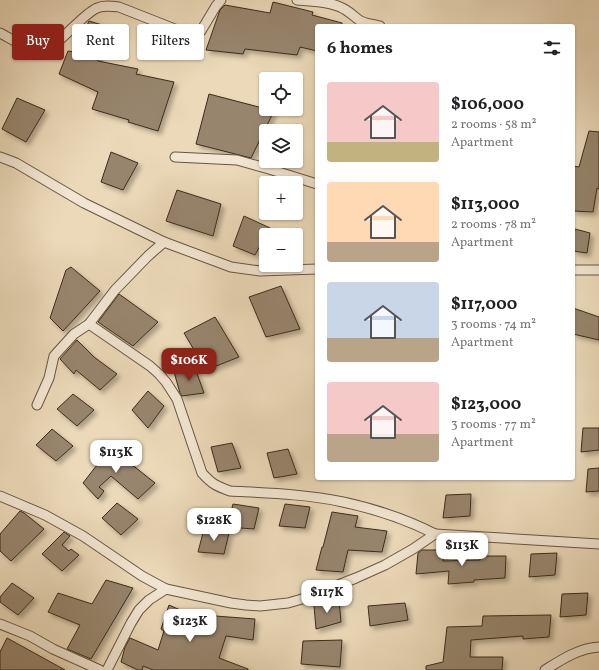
<!DOCTYPE html>
<meta charset="utf-8">
<style>
body{margin:0;font-family:Vollkorn,serif;background:#f6f6f6;color:#202124;height:100vh;display:flex;flex-direction:column;font-size:15px;white-space:nowrap}
*{box-sizing:border-box;margin:0}
p{font-size:13px;color:#757577}
.icon{flex:none;width:22px;height:22px;fill:none;stroke:currentColor;stroke-width:2;stroke-linecap:round;stroke-linejoin:round}
.map{position:relative;flex:1;overflow:hidden}
.panel{position:absolute;left:315px;top:24px;width:260px;height:456px;display:flex;flex-direction:column;background:#fff;border-radius:4px;box-shadow:0 1px 3px #0004}
.panel>*{flex:none}
.top-card{position:absolute;left:12px;top:24px;width:243px;height:36px;display:flex;gap:8px}
.tools{position:absolute;left:259px;top:72px;display:grid;gap:8px}
.tools a{display:grid;place-items:center;width:44px;height:44px;border-radius:4px;background:#fff;box-shadow:0 1px 3px #0004;font-size:20px}
.price{position:absolute;translate:-50% -34px;padding:0 9px;border-radius:8px;background:#fff;color:#222;font-size:13px;line-height:26px;filter:drop-shadow(0 1px 2px #0008)}
.price::after{content:'';position:absolute;left:50%;top:24px;width:12px;height:9px;margin-left:-6px;background:inherit;clip-path:polygon(0 0,100% 0,50% 100%)}
.price.selected{background:#8f2418;color:#fff}
ul{padding:0;list-style:none}
li{display:flex;align-items:center;gap:12px;height:100px;padding:0 12px}
li span{display:grid;place-items:center;flex:none;width:112px;height:80px;border-radius:4px;color:#555}
li>.icon{margin-inline-start:auto}
span .icon{width:48px;height:48px;fill:#fffc;stroke-width:1}
li b{font-size:17px}
h2{display:flex;justify-content:space-between;align-items:center;height:48px;padding:0 12px;font-size:17px}
.pill{padding:0 14px;border-radius:4px;background:#fff;box-shadow:0 1px 3px #0004;font-size:14px;line-height:36px}
.pill.selected{background:#8f2418;color:#fff}
.map>svg:first-child{display:block}
.building{fill:#97856d;stroke:#3c2b1a;filter:url(#shadow)}
.lines{fill:none;stroke-linecap:round;stroke-linejoin:round}
.minor-casing{stroke:#685642;stroke-width:11}
.minor{stroke:#f2e6d2;stroke-width:9}
</style>
<div class="map">
<svg width="599" height="670" viewBox="0 0 599 670">
<defs>
<filter id="shadow"><feDropShadow dx="3.5" dy="3.5" stdDeviation="2" flood-color="#0004"/></filter>
</defs>
<rect width="100%" height="100%" fill="#ebd9b9"/>
<filter id="stains"><feTurbulence type="fractalNoise" baseFrequency=".005" numOctaves="4"/><feColorMatrix values="0 0 0 0 .2 0 0 0 0 .09 0 0 0 0 .02 0 0 0 .5 -.17"/></filter>
<radialGradient id="worn" r=".72"><stop offset=".6" stop-color="#630" stop-opacity="0"/><stop offset="1" stop-color="#630" stop-opacity=".3"/></radialGradient>
<g class="building">
<path d="M273,2L313,12L312,15L342,23V26H317V51L300,47L297,55L245,49L243,54L206,50L220,10L225,5L270,13Z"/>
<path d="M89,21L109,27L98,61L138,69L136,74L174,82L158,131L128,122L129,120L92,109L98,92L59,74L68,51L75,52Z"/>
<path d="M209,94L274,111L251,158L196,144Z"/>
<path d="M17,98L45,110L26,142L2,129Z"/>
<path d="M589,131L599,132V189L597,188L593,212L573,211V166L579,167Z"/>
<path d="M111,152L138,163L123,190L101,182Z"/>
<path d="M177,190L221,204L213,236L166,221Z"/>
<path d="M244,216L270,228L255,255L233,246Z"/>
<path d="M575,229L590,233L587,253L573,251V237Z"/>
<path d="M71,267L100,291L63,331L50,318L66,270Z"/>
<path d="M281,286L300,329L266,337L249,297Z"/>
<path d="M119,294L158,322L133,346L98,322Z"/>
<path d="M573,308L599,317V340L573,334Z"/>
<path d="M215,317L239,357L206,370L184,333Z"/>
<path d="M77,340L94,357L117,374L100,390L76,370L74,374L60,359Z"/>
<path d="M195,368L204,393L182,396L180,393L174,372Z"/>
<path d="M148,391L164,406L148,428L132,410Z"/>
<path d="M73,394L94,410L77,426L57,409Z"/>
<path d="M583,428H599V450L581,452Z"/>
<path d="M52,429L73,446L56,461L36,445Z"/>
<path d="M232,443L241,468L218,472L211,447Z"/>
<path d="M106,444L155,483L138,499L111,476L99,487L104,491L98,499L83,483L97,465L91,460Z"/>
<path d="M288,449L297,474L274,478L267,453Z"/>
<path d="M599,468V491L586,492L588,469Z"/>
<path d="M471,494L470,516L443,518L446,495Z"/>
<path d="M117,503L138,519L121,535L102,518Z"/>
<path d="M233,504L259,508L254,529L227,527Z"/>
<path d="M285,504L310,507L305,528L279,526Z"/>
<path d="M20,511L24,513L44,529L11,561L0,551V534Z"/>
<path d="M332,512L358,516L355,527L387,531L382,552L348,550L343,572L316,570L322,547H323Z"/>
<path d="M204,529L229,533L224,554L198,552Z"/>
<path d="M64,532L70,536L62,545L69,551L71,549L79,555L62,571L42,554Z"/>
<path d="M422,550H444L443,561L480,560V556H506L505,578L474,580V582L448,584L449,571L416,574L418,553Z"/>
<path d="M557,553L555,575L529,577L531,554Z"/>
<path d="M106,580L133,588L91,659L67,649L80,625L48,612L58,593L92,604Z"/>
<path d="M12,583L34,598L18,615L0,602V597Z"/>
<path d="M588,593L586,615L560,617L562,594Z"/>
<path d="M339,600L341,622L316,629L314,606Z"/>
<path d="M405,603L408,620L370,626L368,606Z"/>
<path d="M169,605L189,614L255,619L253,640L226,636L219,658L248,669V670H153L143,666L142,670H138L121,662L125,647L130,638L158,650L164,631L161,629Z"/>
<path d="M551,615L549,637L523,639V636L471,640L470,657H503L502,670H426V666L443,662L447,627L482,626L483,616Z"/>
<path d="M7,638L65,670H0V652Z"/>
<path d="M342,640L340,667L301,664L303,641Z"/>
</g>
<g class="lines">
<g class="minor-casing">
<g id="minor">
<path d="M297,0C311,1 327,1 340,7C348,10 352,15 359,20C365,24 373,24 380,26"/>
<path d="M0,33C8,37 29,50 37,51C56,52 79,16 97,8C104,5 111,6 119,7L185,33C192,35 196,35 201,31L216,6L221,0"/>
<path d="M0,157L16,163L84,203L164,242L231,267L260,271L317,269"/>
<path d="M175,157L237,160L269,169L317,184"/>
<path d="M573,270H599"/>
<path d="M89,324L150,366L159,374L166,382L177,399L202,473C212,484 216,486 230,491C267,493 306,494 343,502C375,509 406,519 435,534"/>
<path d="M37,405L49,378L54,356L74,334L89,324L115,290L148,256L164,242"/>
<path d="M0,496L45,515L83,536L142,576L166,589"/>
<path d="M0,624L30,636L53,649L100,670"/>
<path d="M107,670L131,623L139,610L149,600L166,589L231,603L246,605L260,606L288,603L302,599L356,578L385,565L413,549L435,534L599,544"/>
<path d="M545,670C561,660 579,648 599,647"/>
</g>
</g>
<use href="#minor" class="minor"/>
</g>
<rect width="100%" height="100%" filter="url(#stains)"/>
<rect width="100%" height="100%" fill="url(#worn)"/>
</svg>
<div class="tools">
<a><svg class="icon" aria-label="locate" viewBox="0 0 24 24"><circle cx="12" cy="12" r="6"/><path d="M12 2v4M12 18v4M2 12h4M18 12h4"/></svg></a>
<a><svg class="icon" aria-label="layers" viewBox="0 0 24 24"><path d="M12 4l9 5-9 5-9-5zM3 14l9 5 9-5"/></svg></a>
<a>+</a>
<a>−</a>
</div>
<b class="price selected" style="left:189px;top:382px">$106K</b>
<b class="price" style="left:116px;top:474px">$113K</b>
<b class="price" style="left:214px;top:542px">$128K</b>
<b class="price" style="left:462px;top:567px">$113K</b>
<b class="price" style="left:327px;top:614px">$117K</b>
<b class="price" style="left:190px;top:643px">$123K</b>
<div class="top-card">
<a class="pill selected">Buy</a>
<a class="pill">Rent</a>
<a class="pill">Filters</a>
</div>
<section class="panel">
<h2>6 homes<svg class="icon" aria-label="filters" viewBox="0 0 24 24"><path d="M4 7h16M4 17h16"/><circle cx="9" cy="7" r="2"/><circle cx="15" cy="17" r="2"/></svg></h2>
<ul>
<li><span style="background:linear-gradient(#f6c9c9 75%,#c2b280 0)"><svg class="icon" aria-label="home" viewBox="0 0 24 24"><path d="M3 11l9-7 9 7M6 9v11h12V9"/></svg></span><div><b>$106,000</b><p>2 rooms · 58 m²</p><p>Apartment</p></div></li>
<li><span style="background:linear-gradient(#ffd9b3 75%,#b9a48a 0)"><svg class="icon" aria-label="home" viewBox="0 0 24 24"><path d="M3 11l9-7 9 7M6 9v11h12V9"/></svg></span><div><b>$113,000</b><p>2 rooms · 78 m²</p><p>Apartment</p></div></li>
<li><span style="background:linear-gradient(#c9d6e8 70%,#b9a48a 0)"><svg class="icon" aria-label="home" viewBox="0 0 24 24"><path d="M3 11l9-7 9 7M6 9v11h12V9"/></svg></span><div><b>$117,000</b><p>3 rooms · 74 m²</p><p>Apartment</p></div></li>
<li><span style="background:linear-gradient(#f6c9c9 65%,#b9a48a 0)"><svg class="icon" aria-label="home" viewBox="0 0 24 24"><path d="M3 11l9-7 9 7M6 9v11h12V9"/></svg></span><div><b>$123,000</b><p>3 rooms · 77 m²</p><p>Apartment</p></div></li>
</ul>
</section>
</div>
